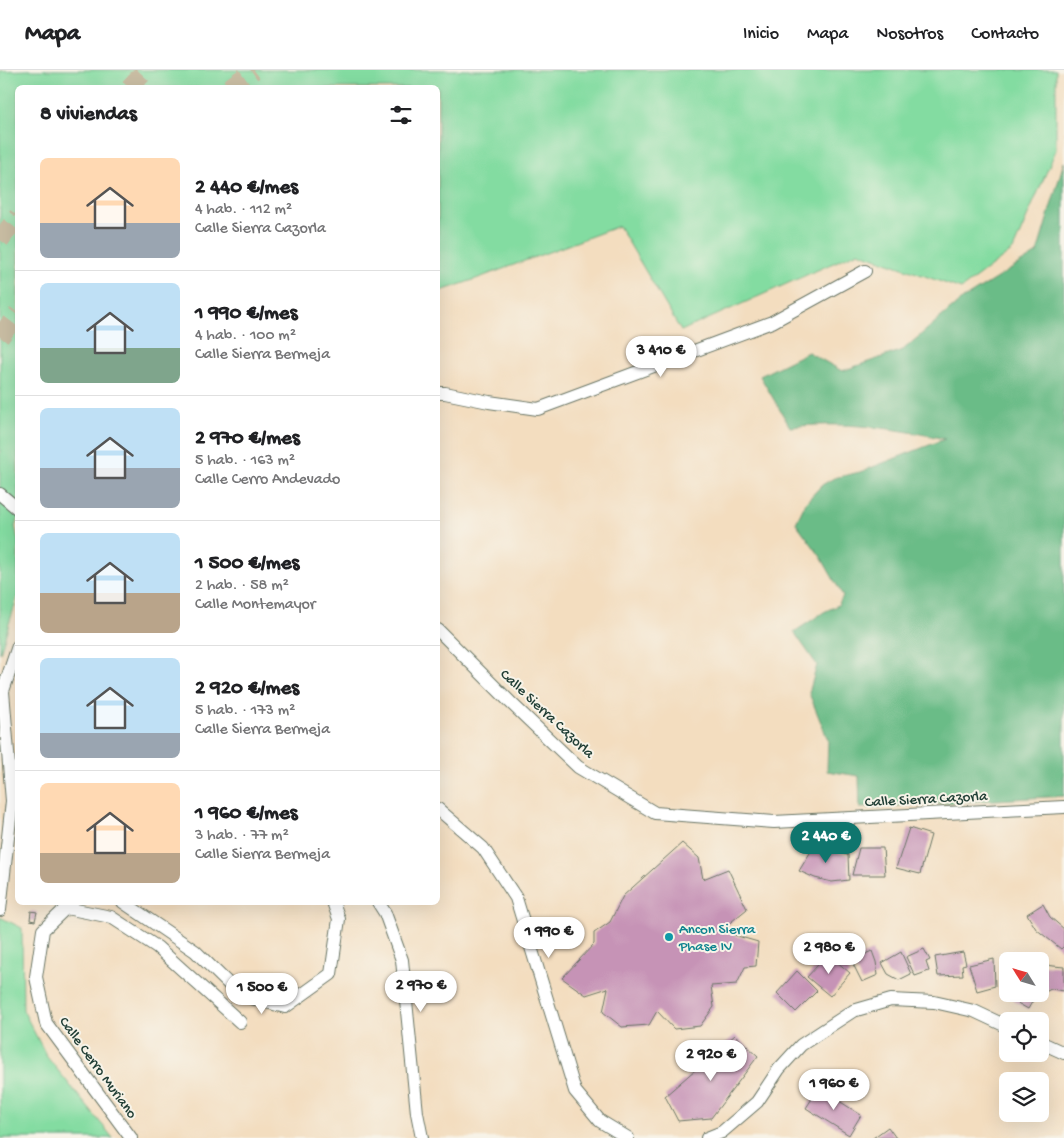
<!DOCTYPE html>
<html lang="es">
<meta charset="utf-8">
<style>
body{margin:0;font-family:"Gochi Hand",sans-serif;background:#f2f2f2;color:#202124;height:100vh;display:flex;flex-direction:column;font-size:19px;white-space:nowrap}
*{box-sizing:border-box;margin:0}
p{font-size:16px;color:#757577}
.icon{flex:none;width:28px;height:28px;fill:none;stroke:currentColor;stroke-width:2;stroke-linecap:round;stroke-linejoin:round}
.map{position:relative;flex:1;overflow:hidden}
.panel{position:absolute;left:15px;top:15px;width:425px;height:820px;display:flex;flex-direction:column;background:#fff;border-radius:8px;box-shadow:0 5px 20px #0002}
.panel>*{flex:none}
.needle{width:32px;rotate:307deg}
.tools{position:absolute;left:999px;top:882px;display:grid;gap:10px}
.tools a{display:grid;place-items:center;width:50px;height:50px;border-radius:8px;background:#fff;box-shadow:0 5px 20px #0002;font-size:25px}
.price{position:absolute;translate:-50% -42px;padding:0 11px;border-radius:18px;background:#fff;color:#222;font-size:16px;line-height:32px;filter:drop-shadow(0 1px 2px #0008)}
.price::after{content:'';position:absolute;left:50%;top:30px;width:15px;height:11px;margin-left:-8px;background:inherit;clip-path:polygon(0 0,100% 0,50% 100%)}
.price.active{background:#0f766e;color:#fff}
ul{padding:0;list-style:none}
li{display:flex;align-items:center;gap:15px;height:125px;padding:0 25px}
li+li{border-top:1px solid #e0e0e0}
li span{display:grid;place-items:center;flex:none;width:140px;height:100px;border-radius:8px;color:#555}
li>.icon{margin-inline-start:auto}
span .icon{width:60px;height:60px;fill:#fffc;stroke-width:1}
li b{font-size:21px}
h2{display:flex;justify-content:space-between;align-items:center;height:60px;padding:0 25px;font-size:21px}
header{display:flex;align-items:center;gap:30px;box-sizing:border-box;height:70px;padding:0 25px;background:#fff;border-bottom:1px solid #e0e0e0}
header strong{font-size:24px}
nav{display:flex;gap:28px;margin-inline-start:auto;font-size:18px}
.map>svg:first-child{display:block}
.green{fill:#83dca1;stroke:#518c6a}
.forest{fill:#6abc87;stroke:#447c5e}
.building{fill:#c693b6}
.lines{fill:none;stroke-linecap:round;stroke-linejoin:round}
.highway-tunnel{stroke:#c9bda3;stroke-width:19;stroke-dasharray:19 9;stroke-linecap:butt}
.minor-casing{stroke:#697565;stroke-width:14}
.minor{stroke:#fff;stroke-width:12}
.culture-dot{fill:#0f9aa8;stroke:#f7f3e8;stroke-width:2}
.labels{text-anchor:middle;stroke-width:4;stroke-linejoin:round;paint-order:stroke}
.street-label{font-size:15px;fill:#1f3d34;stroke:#f7f3e8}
.culture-label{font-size:15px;fill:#0d838f;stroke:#f7f3e8;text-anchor:start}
</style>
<header>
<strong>Mapa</strong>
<nav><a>Inicio</a><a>Mapa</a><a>Nosotros</a><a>Contacto</a></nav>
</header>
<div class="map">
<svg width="1064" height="1068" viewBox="0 0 1064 1068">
<rect width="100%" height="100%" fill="#f7f3e8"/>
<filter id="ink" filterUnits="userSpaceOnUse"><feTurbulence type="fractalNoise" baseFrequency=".02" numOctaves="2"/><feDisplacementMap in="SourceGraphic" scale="10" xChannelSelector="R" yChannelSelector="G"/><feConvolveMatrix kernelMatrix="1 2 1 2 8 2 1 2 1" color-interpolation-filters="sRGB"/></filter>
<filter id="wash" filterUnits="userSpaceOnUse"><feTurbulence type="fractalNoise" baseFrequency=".0096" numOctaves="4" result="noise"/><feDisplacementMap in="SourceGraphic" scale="20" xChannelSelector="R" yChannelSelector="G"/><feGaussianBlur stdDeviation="1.12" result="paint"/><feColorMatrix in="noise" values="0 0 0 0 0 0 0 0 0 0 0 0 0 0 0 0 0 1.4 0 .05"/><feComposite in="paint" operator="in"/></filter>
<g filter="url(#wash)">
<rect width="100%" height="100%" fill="#f3ddbf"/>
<g class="green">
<path d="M27,0H1056V80L1013,180L961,219L858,182L681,261L619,156L473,210L438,222V18H18V450L15,456L18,471V525L0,583V1Z"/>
<path d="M0,847L22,858L23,940L47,987L113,1068H0Z"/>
</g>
<path class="forest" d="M1064,92V726L860,738L859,706L827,701L828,670L809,623L817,595L794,562L824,542L838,535L843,526L821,487L796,453L806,432L822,415L834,408L860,402L945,369C895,358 841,351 790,357L760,306L808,282L842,301L903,280L960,231L1037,183Z"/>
<g id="blocks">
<g class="building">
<path d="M909,758L931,765L920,804L896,798Z"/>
<path d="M819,768L831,772L827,780L848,785L849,810L832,812L815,808L799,801Z"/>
<path d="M682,773L699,788L703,809L728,799L747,839L726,856L727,863L758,872L756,896L745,897L737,914L711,916L714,937L700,956L674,959L657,941L649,955L622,957L603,942L608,918L586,925L562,908L594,874V863L610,852L623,826Z"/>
<path d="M859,778H883L885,805H852Z"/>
<path d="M1043,834L1050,847L1064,859V876L1061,879L1036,859L1027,844Z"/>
<path d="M31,841L37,842L35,851L30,850Z"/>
<path d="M924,879L930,890L926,892L929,901L915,906L906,887Z"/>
<path d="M872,881L876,892L878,905L862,912L851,890Z"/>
<path d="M901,882L911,904L899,910L888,904L882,893Z"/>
<path d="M963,882L966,894L962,895L963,905L938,906L935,887Z"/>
<path d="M828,884L850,903L830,926L807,907Z"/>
<path d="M994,889L995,916L977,921L969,895Z"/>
<path d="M1043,895L1064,897V921L1051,919L1035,927L1028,939L1014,931L1016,924H1040V896Z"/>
<path d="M797,901L817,921L796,942L777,923Z"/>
<path d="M735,965L758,986L711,1048L678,1051L665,1026Z"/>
<path d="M819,1018L861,1045L849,1065L806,1038Z"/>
<path d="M888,1057L896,1068H873Z"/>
</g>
</g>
</g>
<g filter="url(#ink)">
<use href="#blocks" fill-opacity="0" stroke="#697565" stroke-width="1"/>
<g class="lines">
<g class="highway-tunnel">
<path d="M129,18L146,0"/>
<path d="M229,18L254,0"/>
<path d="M0,170L18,146"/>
<path d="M0,267L18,243"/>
</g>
<g class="minor-casing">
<g id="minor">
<path d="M438,323H445L489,332L538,339L772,252L865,201"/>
<path d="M0,424L18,439"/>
<path d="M438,560L510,632L578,697L655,743L774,752L1064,737"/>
<path d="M438,739L483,778L516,828L575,1021L600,1051L628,1068"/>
<path d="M123,832L195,881L240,925L285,937L331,904L339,849L333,832"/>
<path d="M378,832L385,843L402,890L417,1043L422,1068"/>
<path d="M0,840L12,731L3,621L18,576"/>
<path d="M1040,972L1064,983"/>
<path d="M131,1068L46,953L36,907L43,860L66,838L111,847L157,877L240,952"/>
<path d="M707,1068L722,1062L757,1032L779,999L801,975L853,941L891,930L934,932L974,941L1008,957"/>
</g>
</g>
<use href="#minor" class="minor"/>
</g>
</g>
<circle class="culture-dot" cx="669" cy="867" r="5"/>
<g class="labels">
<g class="street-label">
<text transform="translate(548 643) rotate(43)" y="5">Calle Sierra Cazorla</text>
<text transform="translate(926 728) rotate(-3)" y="5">Calle Sierra Cazorla</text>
<text transform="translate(99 997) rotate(54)" y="5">Calle Cerro Muriano</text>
</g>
<g class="culture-label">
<text x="679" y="863">Ancon Sierra<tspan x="679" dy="17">Phase IV</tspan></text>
</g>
</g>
</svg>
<div class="tools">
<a><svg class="needle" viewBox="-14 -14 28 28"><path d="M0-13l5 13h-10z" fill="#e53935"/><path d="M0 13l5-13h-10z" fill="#757577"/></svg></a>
<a><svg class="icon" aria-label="locate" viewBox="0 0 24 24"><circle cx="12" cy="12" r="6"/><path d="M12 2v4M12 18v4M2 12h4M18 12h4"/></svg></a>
<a><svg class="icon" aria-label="layers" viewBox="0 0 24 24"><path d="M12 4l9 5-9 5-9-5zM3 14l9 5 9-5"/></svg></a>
</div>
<b class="price" style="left:661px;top:308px">3 410 €</b>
<b class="price active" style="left:826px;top:794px">2 440 €</b>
<b class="price" style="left:549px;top:889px">1 990 €</b>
<b class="price" style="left:829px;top:905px">2 980 €</b>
<b class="price" style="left:421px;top:943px">2 970 €</b>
<b class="price" style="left:262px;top:945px">1 500 €</b>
<b class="price" style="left:711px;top:1012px">2 920 €</b>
<b class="price" style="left:834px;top:1041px">1 960 €</b>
<section class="panel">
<h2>8 viviendas<svg class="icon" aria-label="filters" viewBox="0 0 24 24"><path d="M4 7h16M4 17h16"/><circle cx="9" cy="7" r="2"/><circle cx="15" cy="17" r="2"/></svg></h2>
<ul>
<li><span style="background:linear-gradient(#ffd9b3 65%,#9aa5b1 0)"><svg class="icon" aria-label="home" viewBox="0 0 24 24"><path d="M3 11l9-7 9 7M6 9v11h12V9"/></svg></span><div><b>2 440 €/mes</b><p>4 hab. · 112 m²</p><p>Calle Sierra Cazorla</p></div></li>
<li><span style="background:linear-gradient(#bfe0f5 65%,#7fa58c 0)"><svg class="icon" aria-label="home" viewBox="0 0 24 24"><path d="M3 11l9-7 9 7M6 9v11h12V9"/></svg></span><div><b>1 990 €/mes</b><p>4 hab. · 100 m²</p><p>Calle Sierra Bermeja</p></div></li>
<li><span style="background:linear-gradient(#bfe0f5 60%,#9aa5b1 0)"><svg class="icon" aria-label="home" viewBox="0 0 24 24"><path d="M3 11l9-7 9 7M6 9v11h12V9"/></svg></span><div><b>2 970 €/mes</b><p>5 hab. · 163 m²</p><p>Calle Cerro Andevado</p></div></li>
<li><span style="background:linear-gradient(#bfe0f5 60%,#b9a48a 0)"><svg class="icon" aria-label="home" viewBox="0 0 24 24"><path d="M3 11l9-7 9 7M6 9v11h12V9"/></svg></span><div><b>1 500 €/mes</b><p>2 hab. · 58 m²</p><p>Calle Montemayor</p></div></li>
<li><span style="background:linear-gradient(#bfe0f5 75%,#9aa5b1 0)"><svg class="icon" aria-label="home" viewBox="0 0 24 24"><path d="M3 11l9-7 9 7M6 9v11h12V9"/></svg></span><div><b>2 920 €/mes</b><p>5 hab. · 173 m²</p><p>Calle Sierra Bermeja</p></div></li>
<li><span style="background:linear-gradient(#ffd9b3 70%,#b9a48a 0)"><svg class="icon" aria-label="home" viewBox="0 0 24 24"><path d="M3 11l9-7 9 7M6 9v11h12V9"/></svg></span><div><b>1 960 €/mes</b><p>3 hab. · 77 m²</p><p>Calle Sierra Bermeja</p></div></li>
</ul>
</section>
</div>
